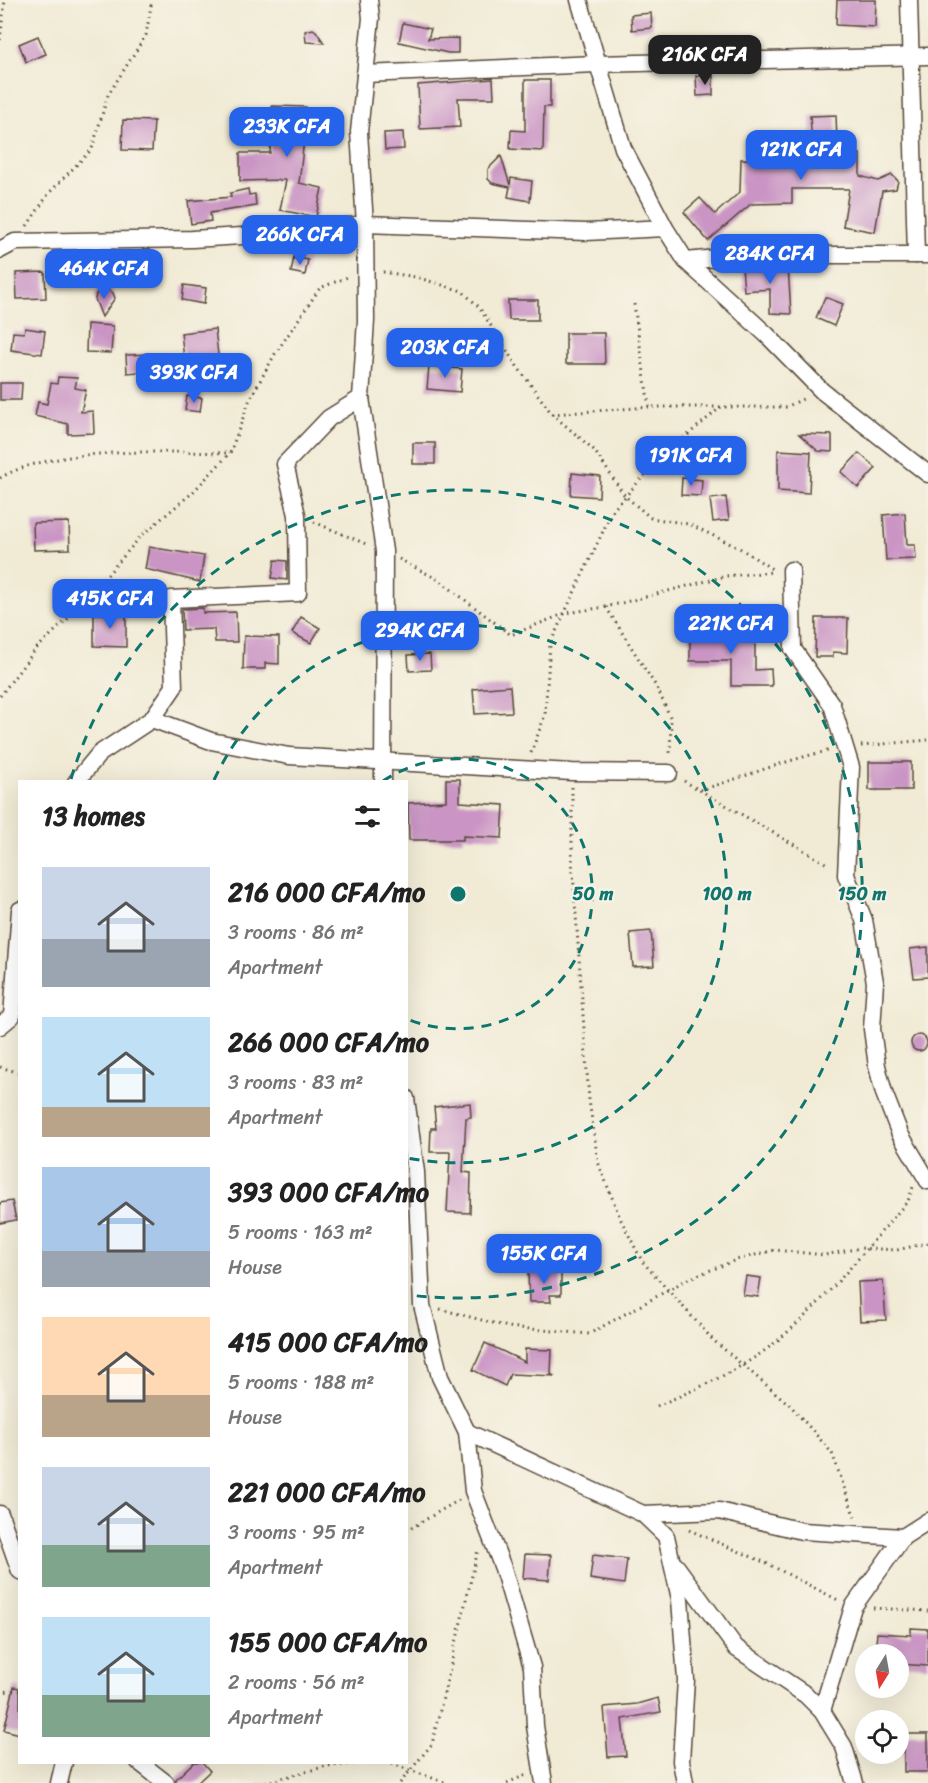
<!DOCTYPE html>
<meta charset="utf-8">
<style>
body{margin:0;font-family:Sriracha,sans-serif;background:#f2f2f2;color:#222;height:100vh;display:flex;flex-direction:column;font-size:22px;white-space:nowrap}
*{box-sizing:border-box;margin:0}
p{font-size:20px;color:#767676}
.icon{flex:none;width:33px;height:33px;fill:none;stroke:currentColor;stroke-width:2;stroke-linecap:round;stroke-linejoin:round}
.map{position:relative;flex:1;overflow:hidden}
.side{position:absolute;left:18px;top:780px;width:390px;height:984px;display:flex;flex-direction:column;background:#fff;border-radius:0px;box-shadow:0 6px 24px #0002}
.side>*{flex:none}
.needle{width:39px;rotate:191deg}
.controls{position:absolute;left:855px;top:1644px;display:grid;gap:12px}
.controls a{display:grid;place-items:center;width:54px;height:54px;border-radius:50%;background:#fff;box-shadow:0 6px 24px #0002;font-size:30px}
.price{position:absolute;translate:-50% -51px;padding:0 14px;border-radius:12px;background:#2563eb;color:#fff;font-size:20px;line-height:39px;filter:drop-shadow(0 2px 3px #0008)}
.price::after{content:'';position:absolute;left:50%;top:36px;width:18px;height:14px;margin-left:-9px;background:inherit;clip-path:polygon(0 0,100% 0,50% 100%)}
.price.selected{background:#222;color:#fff}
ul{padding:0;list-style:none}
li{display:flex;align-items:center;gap:18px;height:150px;padding:0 24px}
li span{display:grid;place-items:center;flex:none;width:168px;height:120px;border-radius:0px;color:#555}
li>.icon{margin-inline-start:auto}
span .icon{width:72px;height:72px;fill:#fffc;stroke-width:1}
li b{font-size:26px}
h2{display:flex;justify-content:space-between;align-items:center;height:72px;padding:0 24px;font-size:26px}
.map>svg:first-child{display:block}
.building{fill:#ca95c4}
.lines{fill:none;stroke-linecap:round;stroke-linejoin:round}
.minor-casing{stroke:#564739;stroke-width:19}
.path{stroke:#564739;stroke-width:3;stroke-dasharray:1.5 4.5;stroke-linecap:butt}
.minor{stroke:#fff;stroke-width:16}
.ring{fill:none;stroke:#0f766e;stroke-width:3;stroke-dasharray:10 8}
.centre{fill:#0f766e;stroke:#f7f3e8;stroke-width:3}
.ring-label{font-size:18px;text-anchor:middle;font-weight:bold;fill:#0f766e;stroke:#f7f3e8;stroke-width:4.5;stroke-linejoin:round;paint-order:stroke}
</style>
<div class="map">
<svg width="928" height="1783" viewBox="0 0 928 1783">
<rect width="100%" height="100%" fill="#f7f3e8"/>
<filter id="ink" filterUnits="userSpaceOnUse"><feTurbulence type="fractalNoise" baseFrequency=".0167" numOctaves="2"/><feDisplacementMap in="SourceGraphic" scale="12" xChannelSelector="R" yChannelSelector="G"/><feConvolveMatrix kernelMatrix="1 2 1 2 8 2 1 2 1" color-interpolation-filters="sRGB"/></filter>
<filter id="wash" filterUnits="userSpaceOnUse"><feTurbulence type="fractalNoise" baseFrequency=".008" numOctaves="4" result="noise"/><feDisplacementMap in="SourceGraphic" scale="24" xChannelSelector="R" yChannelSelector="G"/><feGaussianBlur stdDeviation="1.35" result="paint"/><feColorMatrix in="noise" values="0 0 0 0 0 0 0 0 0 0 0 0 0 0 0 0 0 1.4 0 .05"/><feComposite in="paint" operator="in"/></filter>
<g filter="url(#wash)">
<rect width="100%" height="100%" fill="#f1ebd5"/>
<g id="blocks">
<g class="building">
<path d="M837,0H876L875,27L836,25Z"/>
<path d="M651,13L652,28L632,30L631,15Z"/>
<path d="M403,23L431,29L428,39L458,38V53H448L399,42Z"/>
<path d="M313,29L316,31L324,43L306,42L305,31Z"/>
<path d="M38,36L46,54L26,62L19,44Z"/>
<path d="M696,76H713V95L697,96Z"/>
<path d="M493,79L494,98H458L460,127L420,129L418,85Z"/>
<path d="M525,80H550V107H544L543,151L510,149L511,130L525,131Z"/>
<path d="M272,106L306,107V111H327V131H305L299,183L322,188L316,217L280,210L286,180L240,181V153H270Z"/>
<path d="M836,115L837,142H846V154H860V176L878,181L892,175L898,181L896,189L882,191L875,232L843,226L849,189H792V203L751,204L708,241L684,212L700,198L715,214L740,192L741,159L778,160L781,139L812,144L810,116Z"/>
<path d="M123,120L154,121L152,151L122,150Z"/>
<path d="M403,132L404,149L385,150L384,133Z"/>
<path d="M501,156L510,185L511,178L532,181L530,201L508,197L510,187L492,183L488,179V169Z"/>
<path d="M248,189L249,195L255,194L256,206L210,213L211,221L191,224L188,201L231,197L230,193Z"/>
<path d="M294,257L308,260L305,275L291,272Z"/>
<path d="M788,266L791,314L770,313V289L744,291L742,267Z"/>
<path d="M45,272L46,298L17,299L16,273Z"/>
<path d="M184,285L206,288L204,304L182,300Z"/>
<path d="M105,288L113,293L115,298L102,317L95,299L96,294Z"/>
<path d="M825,297L843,304L834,326L816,318Z"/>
<path d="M508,300H538V320H509Z"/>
<path d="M87,324L113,326L111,353L86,352Z"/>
<path d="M25,328L45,331L42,354L11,350L13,332L24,333Z"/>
<path d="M215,329L219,363L185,367L181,333Z"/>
<path d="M566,333H604L605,364H566Z"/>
<path d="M150,354L151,371L127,373L126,355Z"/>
<path d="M429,366L462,369L460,392L427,389Z"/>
<path d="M58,377L77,378L75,388L86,390L81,412L93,411L94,433L68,434V424L35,416L38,402L47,404L51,383L57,384Z"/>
<path d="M0,383H22L21,400H0Z"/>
<path d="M187,396L202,398L200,412L185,410Z"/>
<path d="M799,434L832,435V452L818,451Z"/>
<rect x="413" y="443" width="22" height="21"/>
<path d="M778,450L811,452L809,493L778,491Z"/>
<path d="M859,453L876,468L858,488L841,472Z"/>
<path d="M572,473L600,476L599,497L571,495Z"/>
<path d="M682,478L702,480L701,496L681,495Z"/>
<path d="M726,497L729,520L713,522L710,499Z"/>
<path d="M905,513L907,545H915L916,559L886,560L883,515Z"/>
<path d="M69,522L70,549L34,550L33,523Z"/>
<path d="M149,547L204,556L200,582L145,569Z"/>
<path d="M275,560L287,561V580L272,578Z"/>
<path d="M203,608V613L236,612L237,642H215L214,629L183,630L182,609Z"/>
<path d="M94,614L126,615V647L94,646Z"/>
<path d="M301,617L320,628L311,643L292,633Z"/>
<path d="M816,618H848L847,653L833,652V657H815Z"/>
<path d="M755,630V670L771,669L772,686H731V661H690V631Z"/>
<path d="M244,636L279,637V664L265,663V669H243Z"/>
<path d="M430,654L431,670L409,671L408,655Z"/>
<path d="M510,686L512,712L475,714L473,689Z"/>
<rect x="869" y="762" width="42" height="28"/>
<path d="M446,779H460V802L504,805L502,838L463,836V840H409L408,803L446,801Z"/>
<path d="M651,931L654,966L633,967L630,933Z"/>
<path d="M928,947V977L914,978L910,949Z"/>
<circle cx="919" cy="1043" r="8"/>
<path d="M470,1103L471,1117L466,1118L463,1172L471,1173L470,1213L447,1212L450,1152H430L431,1128H436L434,1107Z"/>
<path d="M12,1201L16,1220L0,1223V1203Z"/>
<path d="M561,1270V1295H550L551,1302H529L528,1271Z"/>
<path d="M746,1276L761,1278L758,1297L743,1295Z"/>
<path d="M883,1281L886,1320L860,1321L858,1282Z"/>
<path d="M485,1343L525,1362V1349L552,1350L551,1374L554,1376L510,1374L505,1386L473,1370Z"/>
<path d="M525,1554L551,1555L549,1580L523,1578Z"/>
<path d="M593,1555L627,1559L624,1584L590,1579Z"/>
<path d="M911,1628L928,1629V1666L898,1664V1654H875L877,1633L911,1635Z"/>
<path d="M14,1687L20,1688V1734L4,1730Z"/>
<path d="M658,1698L661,1712L622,1719L626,1756L608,1757L604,1707L637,1704Z"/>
<rect x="904" y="1734" width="24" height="38"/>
<path d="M194,1762H202L210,1771L197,1783H176V1779Z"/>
</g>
</g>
</g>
<g filter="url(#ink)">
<use href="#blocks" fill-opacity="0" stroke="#564739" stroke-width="1.5"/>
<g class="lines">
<g class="minor-casing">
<g id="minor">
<path d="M579,0L623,148L665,228L686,261"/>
<path d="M909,0L916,255"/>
<path d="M365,74L596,64L928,56"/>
<path d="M0,250L15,242L192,239L292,233L365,224L586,232L665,228"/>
<path d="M928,255H748L686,261L767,335L822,391L928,474"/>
<path d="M361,398L384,551L383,782"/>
<path d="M791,570L793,649L832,705L851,767L846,875L864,920L875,982L872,1029L877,1066L884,1093L900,1134L928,1181"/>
<path d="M152,719L211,741L289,756L572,772L669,773"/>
<path d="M76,782L99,754L152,719L174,687L171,599L298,593L297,515L285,464L329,418L361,398L366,320L365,224L359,132L371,18L369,0"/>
<path d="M0,1026L12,1016L20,910"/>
<path d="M406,1098L416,1172L422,1305L440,1377L467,1432L473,1491L503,1568L532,1667L535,1726L544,1783"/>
<path d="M467,1432L643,1514L666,1536L680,1599L686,1680L681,1761L685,1783"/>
<path d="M0,1514L20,1571"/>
<path d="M643,1514L719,1511L802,1531L903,1537L928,1521"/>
<path d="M676,1566L736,1648L806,1695L822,1711L844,1747L855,1783"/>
<path d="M822,1711L853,1607L903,1537"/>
<path d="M139,1762L166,1783"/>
<path d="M59,1783L64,1762"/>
</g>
</g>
<g class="path">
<path d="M0,40L5,0"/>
<path d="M27,226L49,193L92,149L108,95L146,35L152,0"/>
<path d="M383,272L416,277L462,291L479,307L514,362L552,414L594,450L625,496L651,518L689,524L741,549L775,571"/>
<path d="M634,304L649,407H786L805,398"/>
<path d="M552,414L649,407"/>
<path d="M0,478C54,446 167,452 230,453L250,399L275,354L320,288L350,276"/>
<path d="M314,522L366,544"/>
<path d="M399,559L439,580L511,635L566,613L606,607L726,576L774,572"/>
<path d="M606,607L657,688L671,719L670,756"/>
<path d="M0,696L36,649L76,611L142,535L192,493L230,453"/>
<path d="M861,746L928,740"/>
<path d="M531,753L545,715L550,644L613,510L660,458L721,407"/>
<path d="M684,781L829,865"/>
<path d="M572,787V858L589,1100L598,1162L620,1218L642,1261L713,1340L790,1405L832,1453L855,1518"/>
<path d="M700,790C743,778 784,760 828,751"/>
<path d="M0,1067L20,1073"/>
<path d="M440,1309L508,1327L589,1334L688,1279L736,1260L775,1250L825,1255L860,1248L897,1250L928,1243"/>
<path d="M657,1406C698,1388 742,1370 777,1341C826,1301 866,1248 908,1201L913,1187"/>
<path d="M689,1530L766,1563L838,1600"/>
<path d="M406,1531L459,1500"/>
<path d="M873,1608L928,1611"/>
<path d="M0,1692L20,1690"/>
<path d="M386,1762L447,1783"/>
<path d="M253,1783L271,1781L327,1766L379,1762"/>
<path d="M400,1783L432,1744L478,1550"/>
<path d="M507,1783L526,1775"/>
</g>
<use href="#minor" class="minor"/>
</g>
</g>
<g class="ring">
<path d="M383 781A135 135 0 1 1 407 1019"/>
<path d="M214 780A269 269 0 1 1 407 1158"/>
<path d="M71 779A404 404 0 1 1 409 1295"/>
</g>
<circle cx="458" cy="894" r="9" class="centre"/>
<g class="ring-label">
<text x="593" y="900">50 m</text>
<text x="727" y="900">100 m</text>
<text x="862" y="900">150 m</text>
</g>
</svg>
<div class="controls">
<a><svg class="needle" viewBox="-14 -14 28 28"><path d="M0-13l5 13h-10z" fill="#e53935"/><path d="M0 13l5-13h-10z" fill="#767676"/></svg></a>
<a><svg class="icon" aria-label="locate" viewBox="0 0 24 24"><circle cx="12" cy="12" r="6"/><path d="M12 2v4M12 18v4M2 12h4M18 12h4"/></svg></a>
</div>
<b class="price selected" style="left:705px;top:86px">216K CFA</b>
<b class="price" style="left:287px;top:158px">233K CFA</b>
<b class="price" style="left:801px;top:181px">121K CFA</b>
<b class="price" style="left:300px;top:266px">266K CFA</b>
<b class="price" style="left:770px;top:285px">284K CFA</b>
<b class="price" style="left:104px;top:300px">464K CFA</b>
<b class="price" style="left:445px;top:379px">203K CFA</b>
<b class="price" style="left:194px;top:404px">393K CFA</b>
<b class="price" style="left:691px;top:487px">191K CFA</b>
<b class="price" style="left:110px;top:630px">415K CFA</b>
<b class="price" style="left:731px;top:655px">221K CFA</b>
<b class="price" style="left:420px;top:662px">294K CFA</b>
<b class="price" style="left:544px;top:1285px">155K CFA</b>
<section class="side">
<h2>13 homes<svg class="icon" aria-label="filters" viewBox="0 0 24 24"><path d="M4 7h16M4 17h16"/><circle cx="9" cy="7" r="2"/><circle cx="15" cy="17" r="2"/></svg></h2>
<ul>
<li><span style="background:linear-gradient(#c9d6e8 60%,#9aa5b1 0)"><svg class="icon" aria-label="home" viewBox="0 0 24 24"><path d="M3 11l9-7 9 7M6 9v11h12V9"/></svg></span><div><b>216 000 CFA/mo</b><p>3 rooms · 86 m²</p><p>Apartment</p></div></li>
<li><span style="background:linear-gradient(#bfe0f5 75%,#b9a48a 0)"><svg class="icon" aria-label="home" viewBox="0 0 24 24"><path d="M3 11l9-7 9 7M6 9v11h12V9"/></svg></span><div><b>266 000 CFA/mo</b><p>3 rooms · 83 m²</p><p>Apartment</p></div></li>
<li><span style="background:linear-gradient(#a9c7e8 70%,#9aa5b1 0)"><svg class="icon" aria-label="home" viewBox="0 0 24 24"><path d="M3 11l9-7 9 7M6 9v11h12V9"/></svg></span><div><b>393 000 CFA/mo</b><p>5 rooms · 163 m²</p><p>House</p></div></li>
<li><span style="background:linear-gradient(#ffd9b3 65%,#b9a48a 0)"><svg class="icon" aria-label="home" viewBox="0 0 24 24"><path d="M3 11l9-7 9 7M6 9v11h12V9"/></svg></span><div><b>415 000 CFA/mo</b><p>5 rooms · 188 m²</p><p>House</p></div></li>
<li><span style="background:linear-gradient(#c9d6e8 65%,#7fa58c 0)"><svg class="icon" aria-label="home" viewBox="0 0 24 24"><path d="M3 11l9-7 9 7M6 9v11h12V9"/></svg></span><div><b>221 000 CFA/mo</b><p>3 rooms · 95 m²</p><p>Apartment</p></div></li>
<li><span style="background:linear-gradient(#bfe0f5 65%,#7fa58c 0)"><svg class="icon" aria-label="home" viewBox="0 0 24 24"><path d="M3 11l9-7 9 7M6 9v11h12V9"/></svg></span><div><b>155 000 CFA/mo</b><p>2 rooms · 56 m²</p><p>Apartment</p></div></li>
</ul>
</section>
</div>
